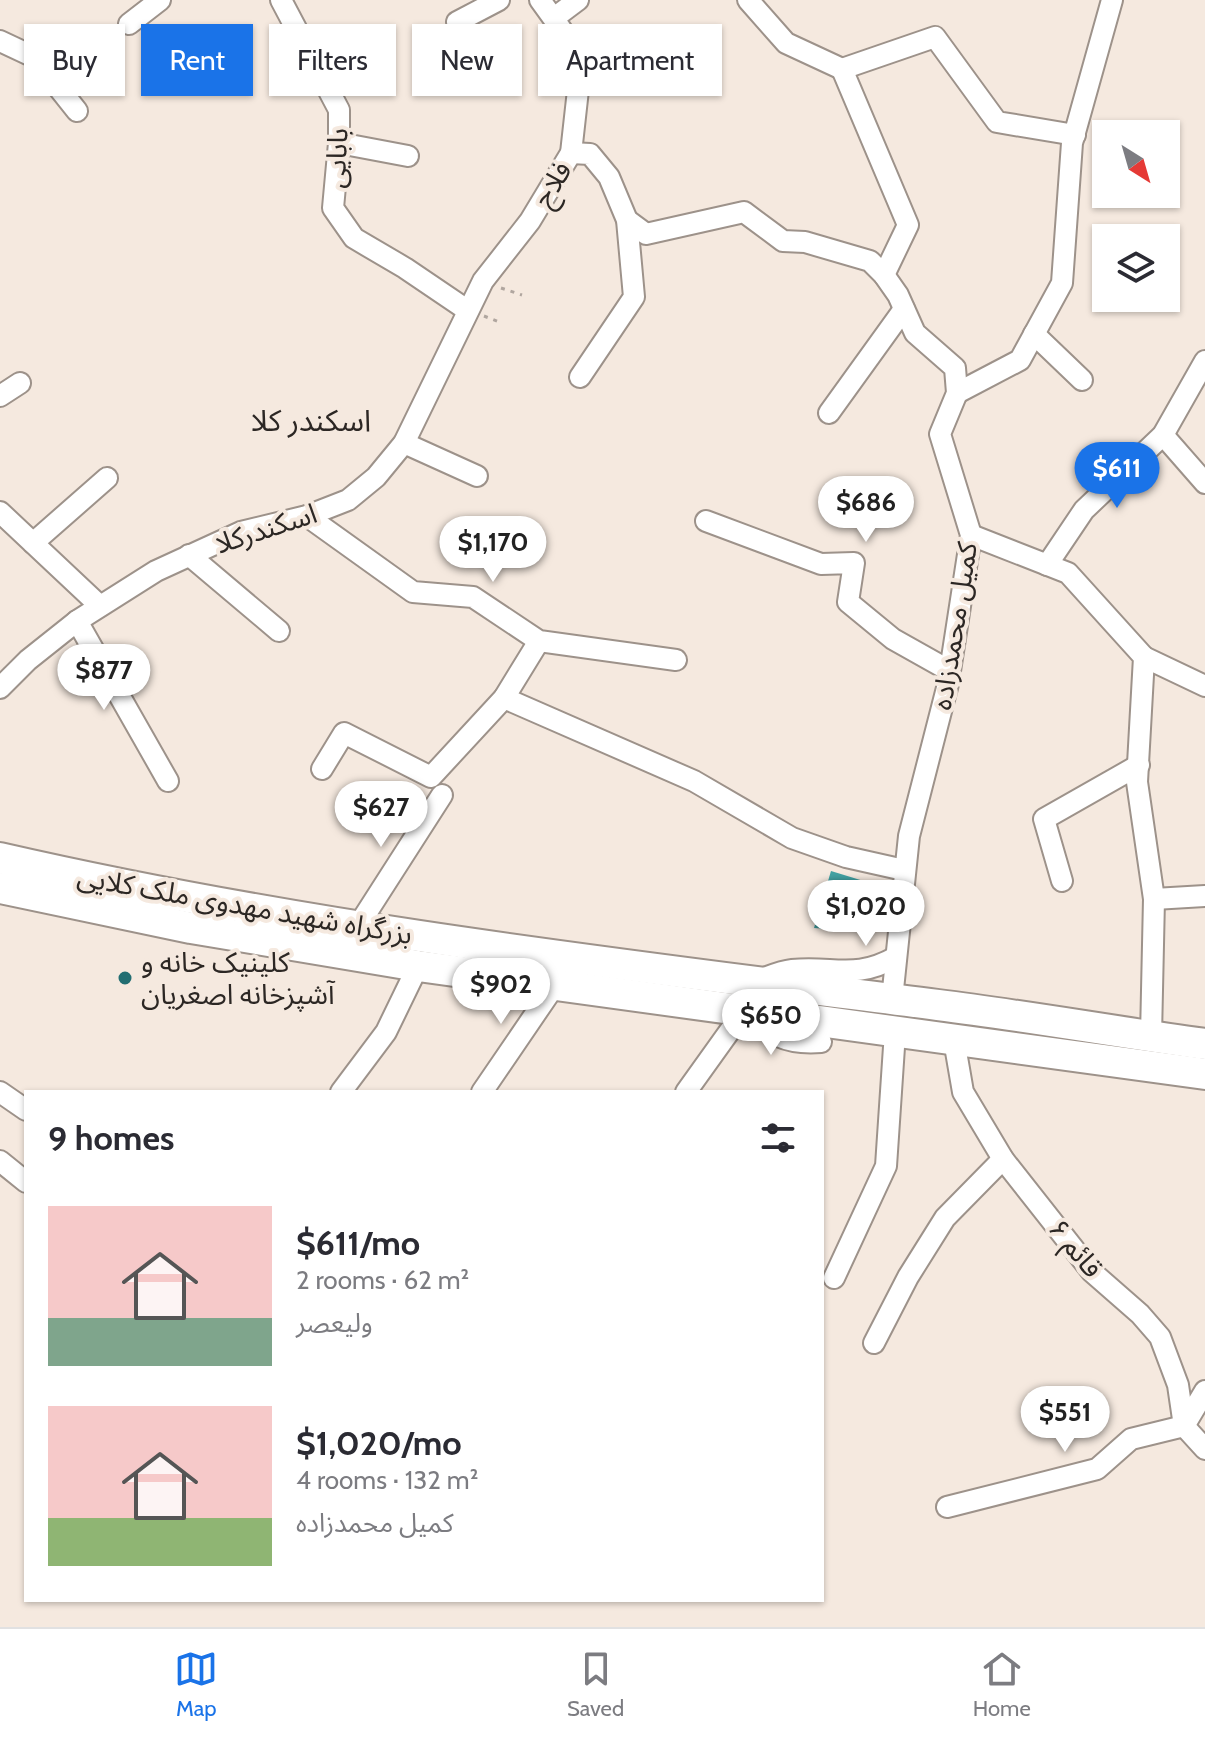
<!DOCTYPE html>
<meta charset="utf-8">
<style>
body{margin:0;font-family:Cabin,"Noto Sans Arabic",sans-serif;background:#f2f2f3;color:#2b2b33;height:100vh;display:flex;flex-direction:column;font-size:30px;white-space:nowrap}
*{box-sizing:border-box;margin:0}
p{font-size:26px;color:#7c7c81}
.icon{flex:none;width:44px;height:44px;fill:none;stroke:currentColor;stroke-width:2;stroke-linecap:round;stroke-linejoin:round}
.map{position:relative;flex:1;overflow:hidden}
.details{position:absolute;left:24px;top:1090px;width:800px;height:512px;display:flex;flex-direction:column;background:#fff;border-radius:0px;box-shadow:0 2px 6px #0004}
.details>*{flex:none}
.banner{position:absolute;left:24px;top:24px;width:800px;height:72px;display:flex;gap:16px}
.needle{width:52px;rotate:143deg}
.buttons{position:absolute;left:1092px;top:120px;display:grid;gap:16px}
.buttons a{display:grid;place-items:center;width:88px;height:88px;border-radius:0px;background:#fff;box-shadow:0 2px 6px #0004;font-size:40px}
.price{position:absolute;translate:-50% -68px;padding:0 18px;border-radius:28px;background:#fff;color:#222;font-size:26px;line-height:52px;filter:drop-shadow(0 2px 4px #0008)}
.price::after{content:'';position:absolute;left:50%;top:48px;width:24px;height:18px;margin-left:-12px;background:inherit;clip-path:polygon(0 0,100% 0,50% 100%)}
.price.current{background:#1a73e8;color:#fff}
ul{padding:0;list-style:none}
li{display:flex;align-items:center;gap:24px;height:200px;padding:0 24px}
li span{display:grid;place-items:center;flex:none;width:224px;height:160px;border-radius:0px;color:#555}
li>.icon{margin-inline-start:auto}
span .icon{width:96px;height:96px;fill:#fffc;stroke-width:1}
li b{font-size:34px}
h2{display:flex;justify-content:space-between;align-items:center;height:96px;padding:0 24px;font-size:34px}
.pill{padding:0 28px;border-radius:0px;background:#fff;box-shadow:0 2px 6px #0004;font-size:28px;line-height:72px}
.pill.current{background:#1a73e8;color:#fff}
.tabs{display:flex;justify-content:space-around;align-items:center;height:112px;border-top:2px solid #e1e1e2;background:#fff;font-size:22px;color:#7c7c81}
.tabs a{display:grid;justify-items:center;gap:4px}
.tabs .current{color:#1a73e8}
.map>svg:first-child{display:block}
.water{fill:#43a2a3}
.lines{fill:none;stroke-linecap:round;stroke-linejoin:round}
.minor-casing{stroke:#9d928a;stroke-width:24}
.highway-casing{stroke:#9d928a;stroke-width:34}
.path{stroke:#b0a69f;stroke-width:3;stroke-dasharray:4 6;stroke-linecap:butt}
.minor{stroke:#fff;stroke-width:20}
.highway{stroke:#fff;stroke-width:30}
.poi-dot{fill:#226e72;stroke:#f5e9df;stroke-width:3}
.labels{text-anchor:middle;stroke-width:8;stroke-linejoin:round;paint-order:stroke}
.street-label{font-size:28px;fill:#2c2724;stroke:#f5e9df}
.poi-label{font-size:28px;fill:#2c2724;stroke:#f5e9df;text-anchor:start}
.neighbourhood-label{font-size:30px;fill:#2c2724;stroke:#f5e9df}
</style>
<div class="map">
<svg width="1205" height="1627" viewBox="0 0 1205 1627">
<rect width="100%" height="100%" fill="#f5e9df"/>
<path class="water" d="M831,871L880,886L873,932L814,928Z"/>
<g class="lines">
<g class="minor-casing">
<g id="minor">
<path d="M281,0L339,110V143L333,208L354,238L405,268L467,310"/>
<path d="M748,0L786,43L842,69"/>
<path d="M554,18L578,0"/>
<path d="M457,22L499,0"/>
<path d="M129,24L160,0"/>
<path d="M0,41L34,57L77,111"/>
<path d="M339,143L408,156"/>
<path d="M571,153L590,154L609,177L627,220L634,297L580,377"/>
<path d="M627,220L646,234L744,212L783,241L805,242L870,261L884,275L898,295L915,333L955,368L957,393L940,434L971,535L948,684L909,836L892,999"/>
<path d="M884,275L908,225L842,69L935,37L997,122L1075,135"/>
<path d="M1034,334L1082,380"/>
<path d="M957,393L1020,360L1062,283L1072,143L1112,0"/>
<path d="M0,396L20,383"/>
<path d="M829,413L904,309"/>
<path d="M1163,435L1205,483"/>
<path d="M404,443L477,476"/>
<path d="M0,512L100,606"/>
<path d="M307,516L413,592L473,597L539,641L676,660"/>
<path d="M706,521L821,564L854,563L848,602L893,639L950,671"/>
<path d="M971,535L1068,573L1144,657L1137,782L1154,899L1151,1036"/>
<path d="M33,543L107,478"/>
<path d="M189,555L279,631"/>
<path d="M1047,565L1084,510L1163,435L1205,361"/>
<path d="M77,621L168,781"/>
<path d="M1144,657L1205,686"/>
<path d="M0,688L28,660L77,621L156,571L241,532L307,516L348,500L376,477L404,443L483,281L530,221L571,153L580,72L574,47L540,0"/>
<path d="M504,698L694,781L792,838L846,857L904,870"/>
<path d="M322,769L344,733L431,777L504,698L539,641"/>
<path d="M1062,881L1044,819L1139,765"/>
<path d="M1154,899L1205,896"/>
<path d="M358,926L442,795"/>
<path d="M762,979C772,975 782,971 792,970C835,966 855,980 896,957"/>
<path d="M954,1040L963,1092L1003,1159L1092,1272L1140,1314L1160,1337L1178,1385L1184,1426L1205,1449"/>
<path d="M0,1092L26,1110"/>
<path d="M341,1092L386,1032L418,966"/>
<path d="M482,1092L555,985"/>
<path d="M686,1092L744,1011C768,1034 786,1045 821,1042"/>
<path d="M0,1161L26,1182"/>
<path d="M834,1278L886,1166L895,1032"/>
<path d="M874,1343L908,1277L945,1218L1003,1159"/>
<path d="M947,1507L1097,1469L1131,1439L1184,1426L1205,1391"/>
</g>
</g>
<g class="highway-casing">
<g id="highway">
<path d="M0,858C309,929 624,965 938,1005C1027,1016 1116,1032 1205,1044"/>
<path d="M0,888L191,928L418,966L1205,1074"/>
</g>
</g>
<g class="path">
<path d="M501,288L522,295"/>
<path d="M484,316L499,322"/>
</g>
<use href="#minor" class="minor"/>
<use href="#highway" class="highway"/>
</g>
<circle class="poi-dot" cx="125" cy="978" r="8"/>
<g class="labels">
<g class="street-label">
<text transform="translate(336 158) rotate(-87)" y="10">بابایی</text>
<text transform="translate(552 184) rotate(-59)" y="10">فلاح</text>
<text transform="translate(266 528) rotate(-18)" y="10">اسکندرکلا</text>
<text transform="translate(954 626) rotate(-81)" y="10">کمیل محمدزاده</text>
<text transform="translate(245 905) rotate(10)" y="10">بزرگراه شهید مهدوی ملک کلایی</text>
<text transform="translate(1076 1248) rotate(50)" y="10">قائم ۶</text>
</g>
<g class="poi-label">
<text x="141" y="972">کلینیک خانه و<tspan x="141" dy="32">آشپزخانه اصغریان</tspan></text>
</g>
<g class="neighbourhood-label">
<text x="311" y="431">اسکندر کلا</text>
</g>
</g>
</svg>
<div class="buttons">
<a><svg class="needle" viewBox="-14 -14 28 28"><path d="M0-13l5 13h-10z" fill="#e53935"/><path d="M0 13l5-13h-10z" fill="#7c7c81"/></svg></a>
<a><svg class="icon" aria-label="layers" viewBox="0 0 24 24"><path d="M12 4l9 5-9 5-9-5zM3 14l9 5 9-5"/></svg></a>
</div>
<b class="price current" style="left:1117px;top:510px">$611</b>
<b class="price" style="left:866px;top:544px">$686</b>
<b class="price" style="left:493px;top:584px">$1,170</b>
<b class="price" style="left:104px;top:712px">$877</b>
<b class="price" style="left:381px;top:849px">$627</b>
<b class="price" style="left:866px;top:948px">$1,020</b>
<b class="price" style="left:501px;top:1026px">$902</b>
<b class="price" style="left:771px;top:1057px">$650</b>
<b class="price" style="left:1065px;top:1454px">$551</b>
<div class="banner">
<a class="pill">Buy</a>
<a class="pill current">Rent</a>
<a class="pill">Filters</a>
<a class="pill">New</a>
<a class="pill">Apartment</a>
</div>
<section class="details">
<h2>9 homes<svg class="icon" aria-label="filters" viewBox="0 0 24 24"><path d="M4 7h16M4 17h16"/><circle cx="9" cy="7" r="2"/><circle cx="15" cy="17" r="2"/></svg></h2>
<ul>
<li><span style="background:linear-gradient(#f6c9c9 70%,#7fa58c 0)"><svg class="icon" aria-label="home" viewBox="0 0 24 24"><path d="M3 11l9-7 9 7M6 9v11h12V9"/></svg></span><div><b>$611/mo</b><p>2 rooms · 62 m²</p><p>ولیعصر</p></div></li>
<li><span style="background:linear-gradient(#f6c9c9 70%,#8fb573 0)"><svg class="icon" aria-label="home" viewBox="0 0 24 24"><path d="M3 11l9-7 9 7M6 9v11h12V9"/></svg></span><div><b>$1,020/mo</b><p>4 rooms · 132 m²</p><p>کمیل محمدزاده</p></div></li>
</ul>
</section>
</div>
<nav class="tabs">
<a class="current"><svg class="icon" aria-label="map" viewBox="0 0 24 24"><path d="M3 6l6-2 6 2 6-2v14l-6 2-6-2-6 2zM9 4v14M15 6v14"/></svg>Map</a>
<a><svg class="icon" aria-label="saved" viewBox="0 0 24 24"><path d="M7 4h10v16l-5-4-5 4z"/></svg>Saved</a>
<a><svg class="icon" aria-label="home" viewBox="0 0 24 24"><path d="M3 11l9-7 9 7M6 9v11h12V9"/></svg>Home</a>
</nav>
